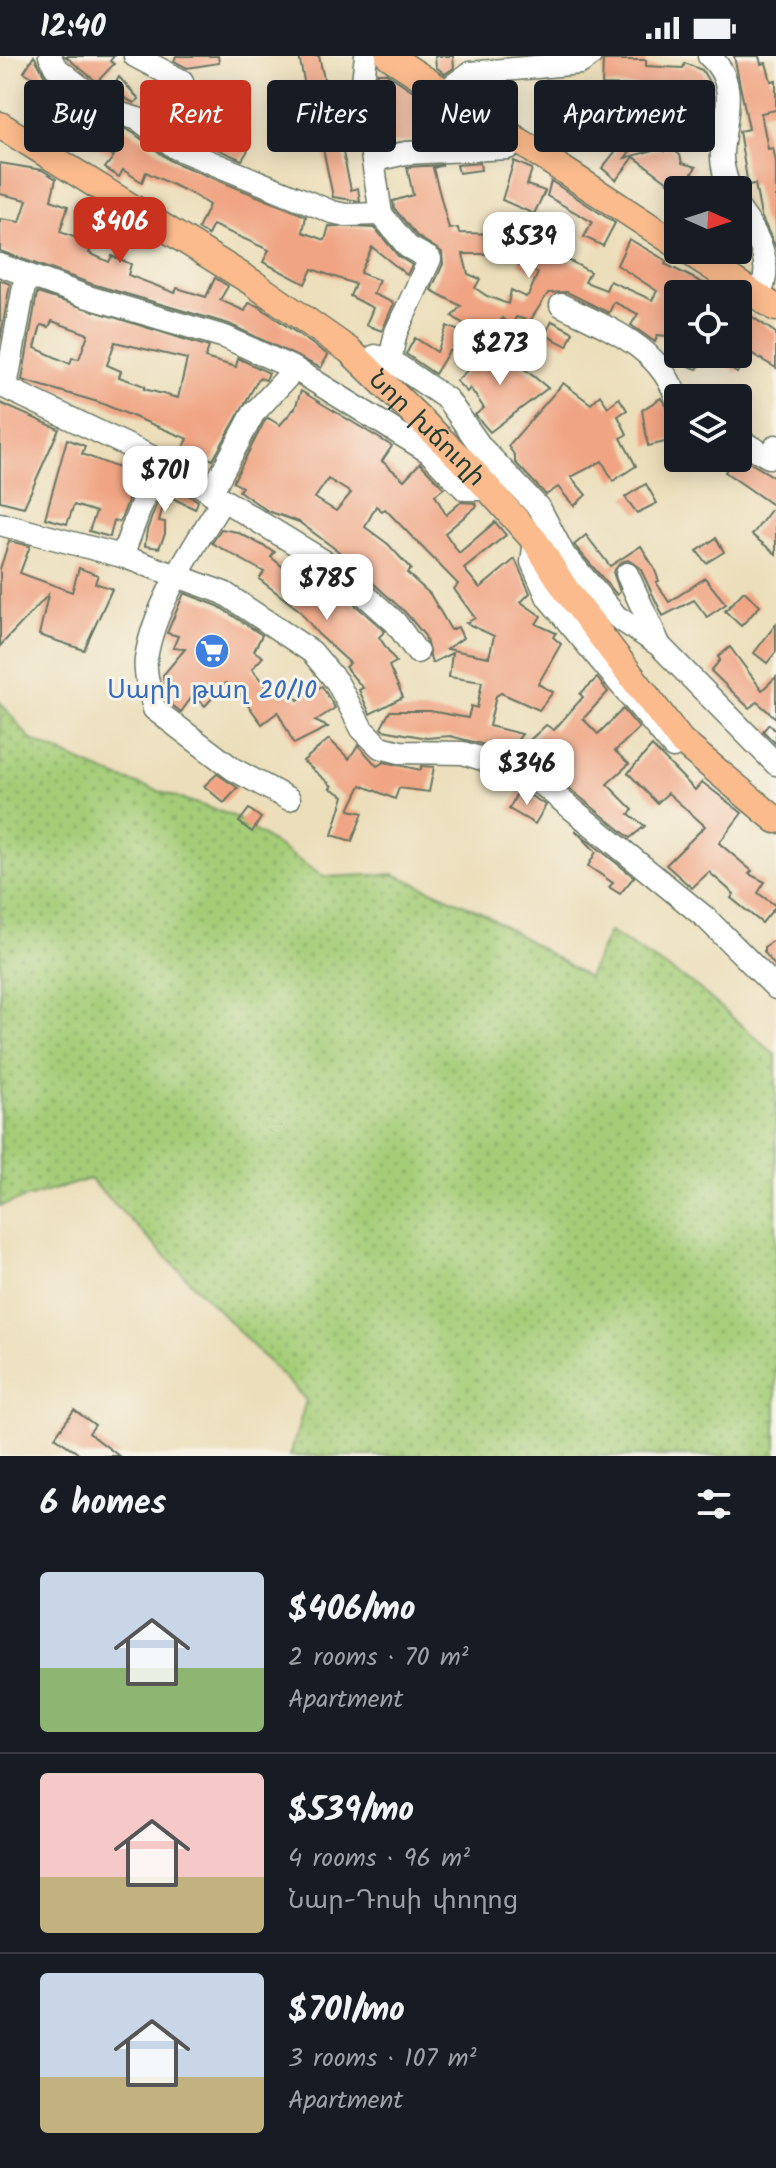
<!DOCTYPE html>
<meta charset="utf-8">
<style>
body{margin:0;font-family:Kalam,"Noto Sans Armenian",sans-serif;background:#242831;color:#f1f3f6;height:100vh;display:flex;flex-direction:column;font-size:30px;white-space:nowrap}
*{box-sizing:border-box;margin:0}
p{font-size:26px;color:#9ea1a6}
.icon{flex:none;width:44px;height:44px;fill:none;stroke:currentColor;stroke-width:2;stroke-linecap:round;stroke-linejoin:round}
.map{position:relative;height:1400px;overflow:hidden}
.sheet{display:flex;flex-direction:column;background:#171b24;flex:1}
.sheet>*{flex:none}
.top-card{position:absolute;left:24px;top:24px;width:728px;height:72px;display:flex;gap:16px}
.needle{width:52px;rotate:93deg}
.buttons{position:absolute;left:664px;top:120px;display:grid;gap:16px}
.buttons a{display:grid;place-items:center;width:88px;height:88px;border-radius:8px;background:#171b24;box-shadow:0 4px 20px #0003;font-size:40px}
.price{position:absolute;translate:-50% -68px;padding:0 18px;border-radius:16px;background:#fff;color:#222;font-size:26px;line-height:52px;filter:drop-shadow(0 2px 4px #0008)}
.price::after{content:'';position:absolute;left:50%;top:48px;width:24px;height:18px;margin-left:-12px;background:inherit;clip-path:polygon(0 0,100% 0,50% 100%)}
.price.on{background:#c8321e;color:#fff}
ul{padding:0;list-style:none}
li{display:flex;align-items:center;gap:24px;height:200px;padding:0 40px}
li+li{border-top:2px solid #363941}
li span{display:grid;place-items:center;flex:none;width:224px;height:160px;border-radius:8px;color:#555}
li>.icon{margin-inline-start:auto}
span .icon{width:96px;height:96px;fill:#fffc;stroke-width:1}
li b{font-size:34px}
h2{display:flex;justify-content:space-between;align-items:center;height:96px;padding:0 40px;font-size:34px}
.pill{padding:0 28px;border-radius:8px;background:#171b24;box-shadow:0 4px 20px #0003;font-size:28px;line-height:72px}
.pill.on{background:#c8321e;color:#fff}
.status{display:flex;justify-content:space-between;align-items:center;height:56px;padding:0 40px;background:#171b24;direction:ltr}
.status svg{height:22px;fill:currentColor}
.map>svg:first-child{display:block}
.grass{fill:url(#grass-dots);stroke:#628556;stroke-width:2}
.building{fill:#f0a483;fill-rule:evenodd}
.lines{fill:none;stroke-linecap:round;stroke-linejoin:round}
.minor-casing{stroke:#677563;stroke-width:25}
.major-casing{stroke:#677563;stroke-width:29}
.minor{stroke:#fff;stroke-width:22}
.major{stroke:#fbbb8d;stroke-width:26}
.labels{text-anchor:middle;stroke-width:6;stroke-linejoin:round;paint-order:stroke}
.street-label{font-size:26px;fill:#1f3d34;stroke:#f7f3e8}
.shop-label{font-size:26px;fill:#366cbe;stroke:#f7f3e8}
</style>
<div class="status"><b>12:40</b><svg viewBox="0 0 49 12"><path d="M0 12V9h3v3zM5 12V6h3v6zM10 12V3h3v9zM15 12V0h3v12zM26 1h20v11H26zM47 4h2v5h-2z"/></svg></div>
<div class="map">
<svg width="776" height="1400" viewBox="0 0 776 1400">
<defs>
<pattern id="grass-dots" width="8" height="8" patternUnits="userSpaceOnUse" patternTransform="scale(2)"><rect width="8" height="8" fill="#a5cd78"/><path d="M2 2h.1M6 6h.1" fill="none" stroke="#86a863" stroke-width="1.8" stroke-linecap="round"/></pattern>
</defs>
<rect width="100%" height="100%" fill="#f7f3e8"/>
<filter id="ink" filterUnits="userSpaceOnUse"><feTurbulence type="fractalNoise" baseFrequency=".0125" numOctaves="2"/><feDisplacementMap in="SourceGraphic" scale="16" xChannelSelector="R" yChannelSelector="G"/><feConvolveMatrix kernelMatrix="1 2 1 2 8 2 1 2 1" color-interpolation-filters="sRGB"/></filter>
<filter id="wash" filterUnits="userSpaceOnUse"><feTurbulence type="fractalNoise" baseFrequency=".006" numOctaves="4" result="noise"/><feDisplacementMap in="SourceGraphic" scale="32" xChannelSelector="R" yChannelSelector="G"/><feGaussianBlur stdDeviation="1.8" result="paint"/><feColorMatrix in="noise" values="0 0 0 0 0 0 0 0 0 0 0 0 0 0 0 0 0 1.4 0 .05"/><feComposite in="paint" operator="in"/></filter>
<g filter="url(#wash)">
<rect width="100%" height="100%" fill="#ecdeba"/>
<path class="grass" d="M0,646L31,684L114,720L233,760L324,821L394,818L481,856L588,921L609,876L696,930L776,999V1400H290L306,1344L90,1123L0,1150Z"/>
<g id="blocks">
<g class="building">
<path d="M34,0L46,22L71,41L64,48L55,40L36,68L28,63L42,40L34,35L39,25L24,16Z"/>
<path d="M65,0H114L110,5L114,8L97,26Z"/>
<path d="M176,0H218L219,7L187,12L174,5Z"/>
<path d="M299,0H319L326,32L339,29L346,62L336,64L351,134L358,132L360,145L333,141L311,34L306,35Z"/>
<path d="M435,0H453L454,12L445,18L436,11Z"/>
<path d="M734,0H759L761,8L766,7L771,25L776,24V54L761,57L768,93L773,92L776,106V192L761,160L755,128L748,129L739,75L749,73Z"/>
<path d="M603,4H646V10L683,12L685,7L702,14L712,31L704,49L713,53L709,82L682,69L680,78L669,76L676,37L667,48L670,31L602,29Z"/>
<path d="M378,17H386L448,58L450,81L384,88L376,33Z"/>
<path d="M119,21L139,43L134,47L111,35Z"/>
<path d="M160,29L176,38L191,35L203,41L210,29L241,50L230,68L208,54L198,74L219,89L228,76L250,91L242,104L176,75L183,65L150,47Z"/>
<path d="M496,29L495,42L482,35L481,30Z"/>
<path d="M595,46L610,51L604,72L589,68Z"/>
<path d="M96,59L132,76L171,105L306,160L303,176L325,184L329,170L375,172L398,200L412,209L407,219L372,191L360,217L379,224L373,238L394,247L382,275L366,269L373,252L350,240L355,228L312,213L305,228L263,206L269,194L213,169L208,179L198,173L209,149L192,138L146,116L142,126L123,114L119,121L105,112L114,100L80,84Z"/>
<path d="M572,68L588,71L578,93L568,83Z"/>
<path d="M635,71L644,78L625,102L661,92L665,95L666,89L680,99L682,107L696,111L692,117L713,134H679L634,101L616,124L602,112Z"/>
<path d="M514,105L532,113L527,129L545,135L534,158L502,144Z"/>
<path d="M0,107L42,114L56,123L51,144L68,150L60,176L93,188L89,197L109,206L112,200L131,208L128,219L175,237L177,232L206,241L215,222L228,230L220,244L245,255L249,247L258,250L328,299L321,312L229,268L92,228L0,195V163L20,166L27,144L0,138Z"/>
<path d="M480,107L481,114L459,117L457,109Z"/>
<path d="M443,109L433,112L449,173L458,172L459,177L499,178L496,198H463L468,218L480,223L475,232L487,240L508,248L511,234L526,241L529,238L538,217L518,208L524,193L545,203L547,197L572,206L590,216L585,226L606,234L610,225L652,244L657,235L617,209L629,183L667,205L665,208L725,238H678V281L657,279L655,286L631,269L638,258L614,246L609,257L567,236L548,237L530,265L516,261L512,270L502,262L488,292L449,295L435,318L406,298L415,282L437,296L447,270L471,280L474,275L452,260L461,250L431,234L443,208L442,196L417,180L394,152L393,145L413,139L407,111Z"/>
<path d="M551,125L615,167L603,190L584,181L592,166L547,140Z"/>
<path d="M99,151L133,171L124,182L108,169L105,178L92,173Z"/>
<path d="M0,224L10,228L0,285Z"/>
<path d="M37,237L209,291L205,302L236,311L238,302L269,317L266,324L259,322L213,404L183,392L188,383L98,346L22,324ZM52,265L88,278L79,303L72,302L70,308L35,292L41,269L49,271ZM115,286L187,303L178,342L144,333L145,330L119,321L121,315L107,309Z"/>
<path d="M738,251L776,277V312L749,296L737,317L709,299L697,313L672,304L666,298H738Z"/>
<path d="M552,265L573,276L567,290L545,279Z"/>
<path d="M495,289L548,332L490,376L475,359L484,352L470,332L467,336L456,325Z"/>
<path d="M563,327L591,348L600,339L608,351L619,342L627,354L618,360L627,378L621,382L636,410L613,425L602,405L571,421L586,439L574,450L558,431L546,439L515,406V400L508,390Z"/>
<path d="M301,335L392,390L382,405L404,424L420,407L444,432L435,439L446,459L461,446L475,447L477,450L445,477L459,497L495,466L506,479L464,513L480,532L515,503L530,537L521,546L541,560L536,568L556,577L553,581L561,588L538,628L553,636L539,654L501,637L496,640L489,670L522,678L509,695L450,680L427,682L383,674L381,672L390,655H430L468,662L471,650L477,652L482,626L449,621L452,597L432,607L425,580L406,557L338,495L299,466L268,455L239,435L242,431L233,426L264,366L268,362L280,369L295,352ZM328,423L351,437L336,455L315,442ZM376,450L382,455L385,453L458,528L454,533L475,562L466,567L494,580L489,601L447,593L463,582L458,571L451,574L430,538L407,517L411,513L388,488L365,471Z"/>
<path d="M661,342L674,364H678V383L648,390L642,354Z"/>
<path d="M0,347L59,373L24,451L0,445Z"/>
<path d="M67,383L85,390L82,398L121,413L122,410L139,415L120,466L114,464L110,481L89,475L96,456L74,449L67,468L45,462Z"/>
<path d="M733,402H742L776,422V498L752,479L774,450L725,416Z"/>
<path d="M165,425L198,445L195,453L166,439L159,465L165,466V478L159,492L145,490L147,474Z"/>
<path d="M646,428L657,447L637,457L625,441Z"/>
<path d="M221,473L237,476L275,496L271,501L332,552L345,540L385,575L379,581L396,606L389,610L403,641L370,658L359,634L363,632L345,611L350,607L318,578L299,554L259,523L264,516L212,487Z"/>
<path d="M586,479L610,510L641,490L654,512L659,525L656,526L669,546L705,522L726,548L707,561L694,544L663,560L640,512L628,504L621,506L613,516L620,536L617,539L574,489Z"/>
<path d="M716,482L724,496L706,507L697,495Z"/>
<path d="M9,485L30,490L20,517L72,536L79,512L98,519L95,527L112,533L84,594L39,579L48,539L0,590V513Z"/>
<path d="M744,535L760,550L741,570L725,555Z"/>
<path d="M184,537L218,550L262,579L254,595L263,601L252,613L268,633L280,624L298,644L322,630L335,652L315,665L328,671L294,688L278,656L262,668L239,637L226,627L205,650L194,638L181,656L167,645L163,619L185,593L173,592L178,580L167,577Z"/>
<path d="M776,568V596L767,607L754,597Z"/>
<path d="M730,591L762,634L776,621V662L757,646L749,652L711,615L720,604L718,601Z"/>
<path d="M597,622L608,636L583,663L598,678L623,653L639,672L615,695L629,708L607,728L633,754L629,758L645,770L630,782L553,719L515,698L546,669L554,674L583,641L580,638Z"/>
<path d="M769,668L776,675V688L763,675Z"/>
<path d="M329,683L349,703L358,689L377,710L384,706L421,714V710L434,711L429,736L399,732L395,743L361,729L349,754L363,757L352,785L332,779L344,740L330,732L332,730L303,705Z"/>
<path d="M652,690L695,734L702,726L742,757L719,787L752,815L749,818L765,826L758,837L776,850L762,867L731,842L734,838L709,816L692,832L666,809L705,770L668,737L657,747L628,717Z"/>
<path d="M217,718L238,732L224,747L204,730Z"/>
<path d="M519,733L546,749L535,768L509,753Z"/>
<path d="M249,753L261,762L252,776L239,766Z"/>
<path d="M575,774L634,821L620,838L609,831L613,827L588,810L596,796Z"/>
<path d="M776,883V911L764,896V891Z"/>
<path d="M74,1354L95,1369L89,1377L119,1400H82L55,1381Z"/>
</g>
</g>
</g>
<g filter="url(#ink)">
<use href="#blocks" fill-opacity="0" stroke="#677563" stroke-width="2"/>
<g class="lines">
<g class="minor-casing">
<g id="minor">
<path d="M50,0L55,11L88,37L121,58L138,63L176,92L332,156L346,159L381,158"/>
<path d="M135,0L182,25"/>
<path d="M366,0L362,33L381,158L408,191L430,203L396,276L390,304"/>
<path d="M709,0C740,27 724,62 722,97C721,109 726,123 730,134"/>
<path d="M444,36L470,17L580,7L590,0"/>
<path d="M375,104L406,97L508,92L520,86"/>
<path d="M738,152C758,178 776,210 758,241"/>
<path d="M0,209L88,241L225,281L295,313L429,396L465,433H488"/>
<path d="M561,249C608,272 663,292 678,347"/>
<path d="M375,300L390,304L447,343L481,391L540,453L564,499"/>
<path d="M0,329L158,404L335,512L395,566L417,596"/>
<path d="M6,331L26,219"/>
<path d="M738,388H746L769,401L776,390"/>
<path d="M211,437L253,358L295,313"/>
<path d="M222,445C194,491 154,548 146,603C144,618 151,638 154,653L233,713L289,743"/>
<path d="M0,468L122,500L224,537L312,596L337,626L362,673L380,691L400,696L463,697L508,711L544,730L707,863L776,932"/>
<path d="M122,500L158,404"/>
<path d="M627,518L659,588"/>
<path d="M673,691L548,542L532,506L535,485L569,504L617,561L659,589L776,708"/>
</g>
</g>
<g class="major-casing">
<g id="major">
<path d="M389,0L678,189"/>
<path id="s1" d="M0,69L253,227L350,295L468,410L535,485L566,534L681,685L776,764"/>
<path d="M686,194L776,252"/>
</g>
</g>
<use href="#minor" class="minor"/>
<use href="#major" class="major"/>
</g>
</g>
<defs>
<g id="supermarket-disc" transform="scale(1.8)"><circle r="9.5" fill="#3f7fe0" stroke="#f7f3e8"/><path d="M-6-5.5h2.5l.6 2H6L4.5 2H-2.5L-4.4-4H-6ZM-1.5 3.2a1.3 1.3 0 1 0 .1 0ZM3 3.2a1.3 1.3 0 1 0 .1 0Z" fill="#fff"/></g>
</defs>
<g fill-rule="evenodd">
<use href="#supermarket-disc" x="212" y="595"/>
</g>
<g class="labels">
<g class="street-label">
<text dy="9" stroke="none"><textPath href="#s1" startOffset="526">Նոր խճուղի</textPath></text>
</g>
<g class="shop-label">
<text x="212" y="642">Սարի թաղ 20/10</text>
</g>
</g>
</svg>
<div class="buttons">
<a><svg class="needle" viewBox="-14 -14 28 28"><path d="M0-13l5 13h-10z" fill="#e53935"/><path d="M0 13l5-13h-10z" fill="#9ea1a6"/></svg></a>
<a><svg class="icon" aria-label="locate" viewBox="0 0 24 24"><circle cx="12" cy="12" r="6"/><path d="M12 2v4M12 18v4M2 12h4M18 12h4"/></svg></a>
<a><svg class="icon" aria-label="layers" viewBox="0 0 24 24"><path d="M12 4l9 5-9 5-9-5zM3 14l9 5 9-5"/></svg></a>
</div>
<b class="price on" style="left:120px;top:209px">$406</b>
<b class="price" style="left:529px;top:224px">$539</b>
<b class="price" style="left:500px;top:331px">$273</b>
<b class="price" style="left:165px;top:458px">$701</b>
<b class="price" style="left:327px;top:566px">$785</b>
<b class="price" style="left:527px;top:751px">$346</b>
<div class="top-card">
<a class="pill">Buy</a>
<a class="pill on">Rent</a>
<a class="pill">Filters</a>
<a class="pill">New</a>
<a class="pill">Apartment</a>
</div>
</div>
<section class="sheet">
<h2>6 homes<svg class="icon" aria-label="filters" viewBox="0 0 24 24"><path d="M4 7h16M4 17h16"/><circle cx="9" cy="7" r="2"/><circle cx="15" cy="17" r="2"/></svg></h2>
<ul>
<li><span style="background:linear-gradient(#c9d6e8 60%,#8fb573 0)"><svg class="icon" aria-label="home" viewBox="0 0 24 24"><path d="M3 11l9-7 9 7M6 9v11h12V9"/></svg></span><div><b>$406/mo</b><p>2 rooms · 70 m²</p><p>Apartment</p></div></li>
<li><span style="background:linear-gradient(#f6c9c9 65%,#c2b280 0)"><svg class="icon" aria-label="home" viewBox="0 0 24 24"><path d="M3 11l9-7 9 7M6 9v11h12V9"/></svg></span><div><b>$539/mo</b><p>4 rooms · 96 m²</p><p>Նար-Դոսի փողոց</p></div></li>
<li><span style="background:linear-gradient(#c9d6e8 65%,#c2b280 0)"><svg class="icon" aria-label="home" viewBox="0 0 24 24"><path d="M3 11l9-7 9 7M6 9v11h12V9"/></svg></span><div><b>$701/mo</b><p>3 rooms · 107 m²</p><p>Apartment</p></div></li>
</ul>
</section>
